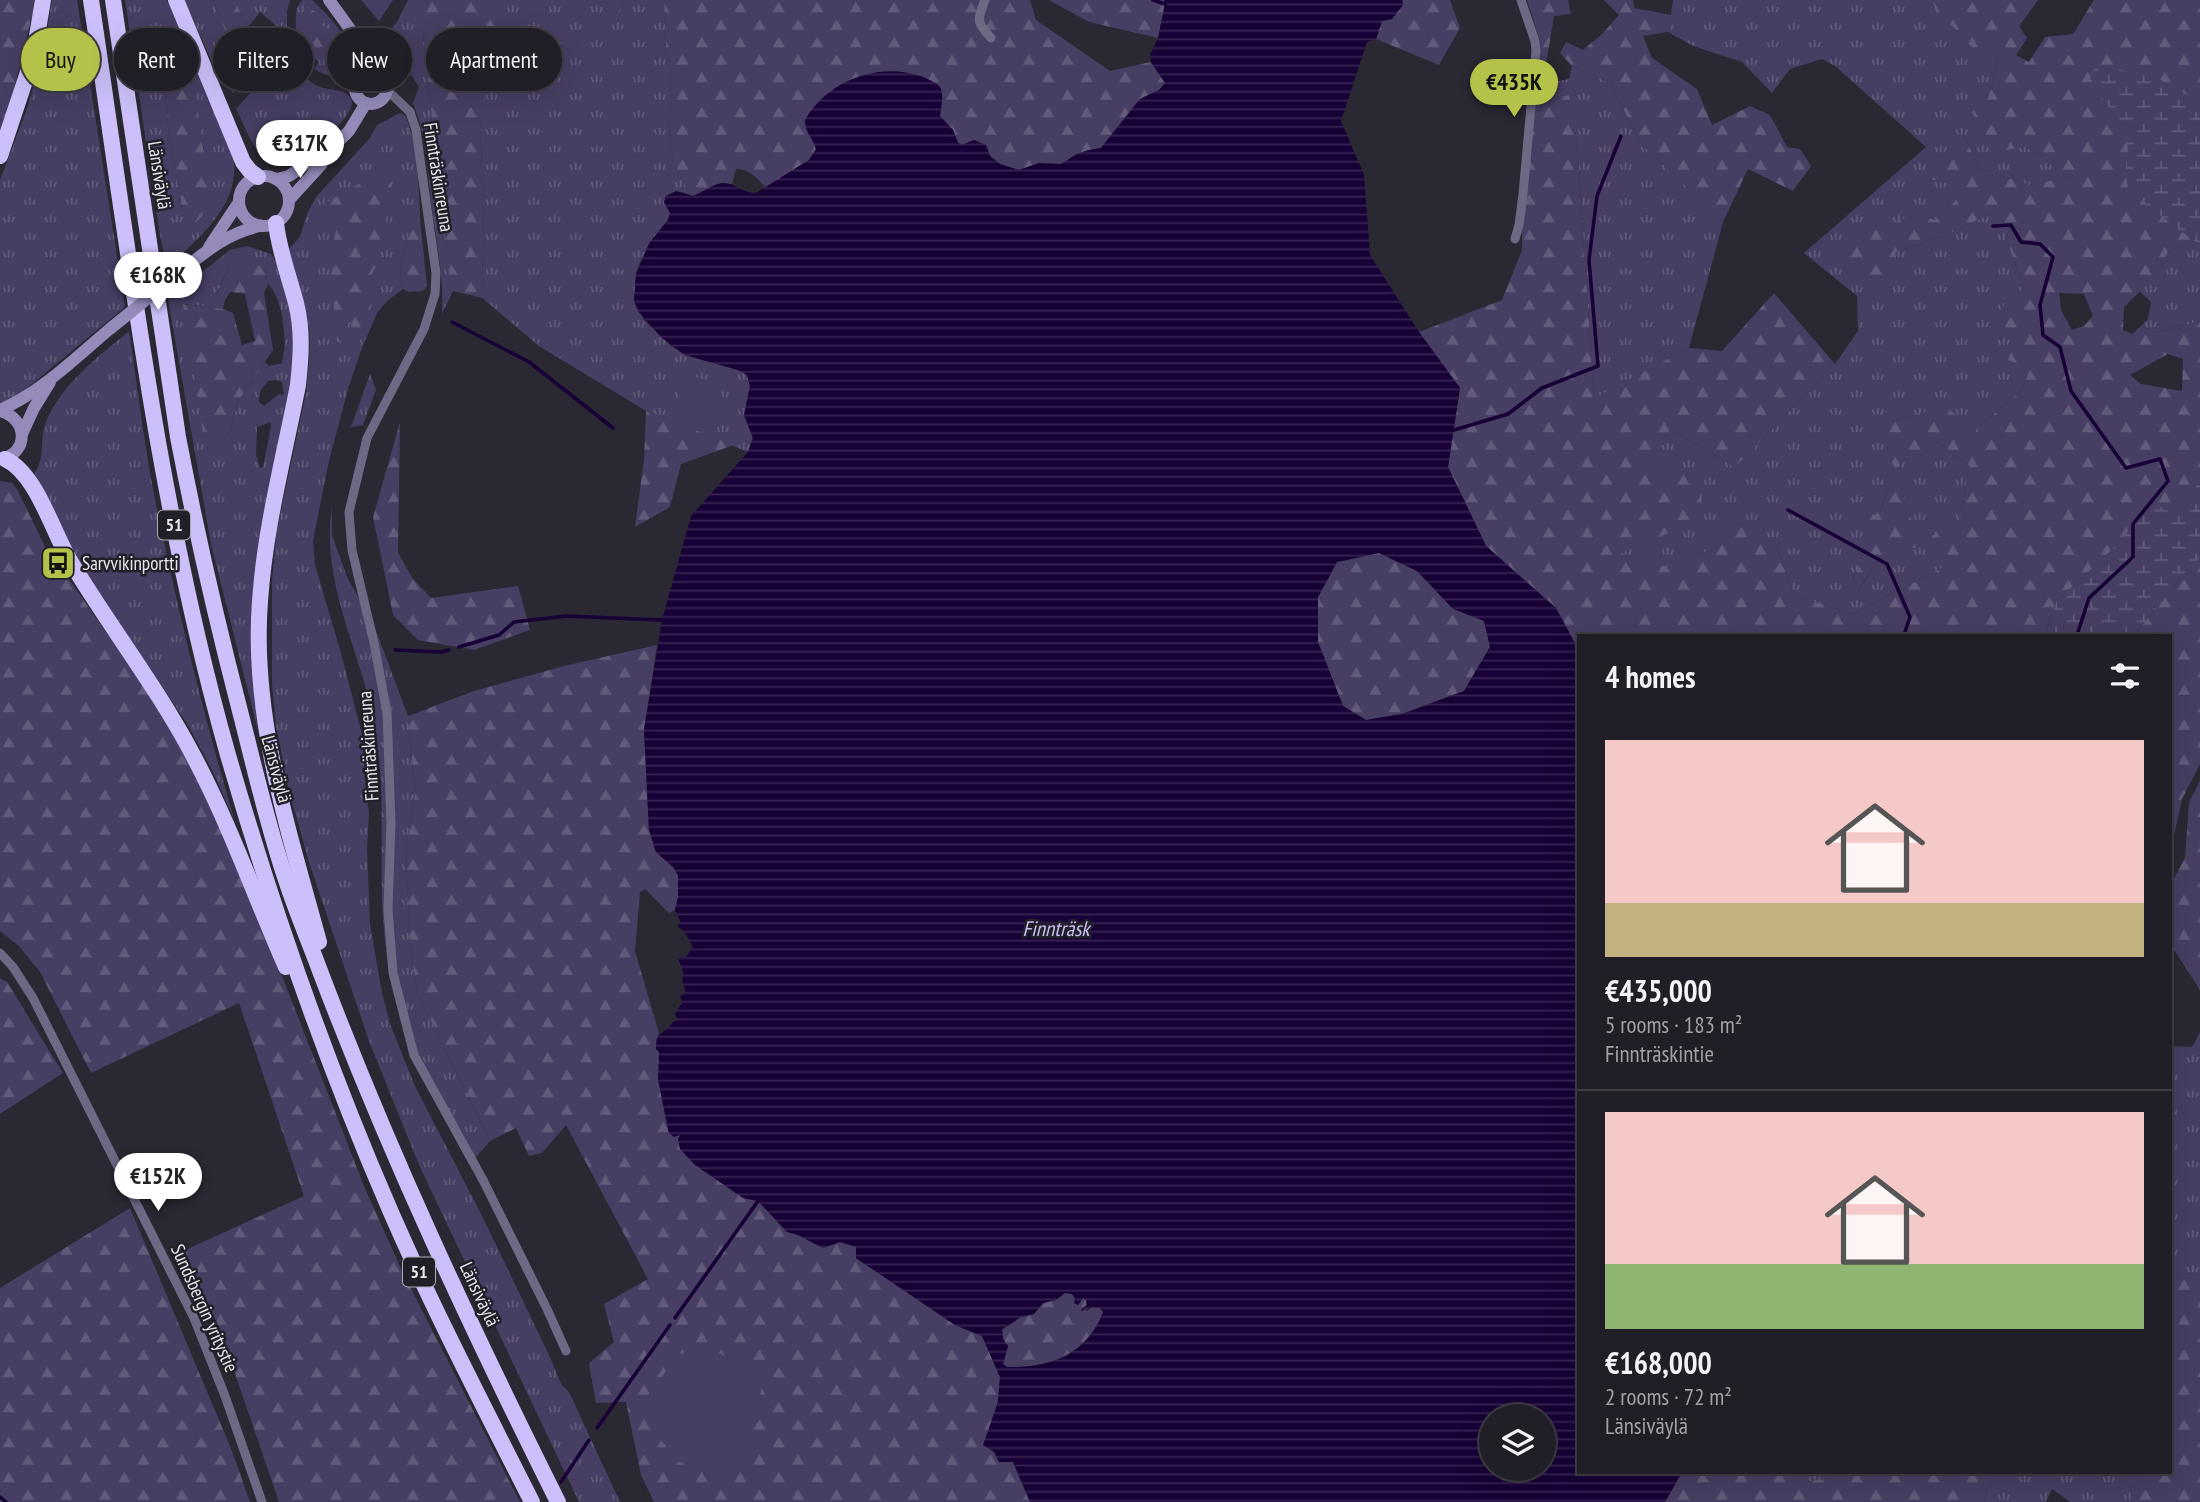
<!DOCTYPE html>
<meta charset="utf-8">
<style>
body{margin:0;font-family:"PT Sans Narrow",sans-serif;background:#2d2b32;color:#f1f3f6;height:100vh;display:flex;flex-direction:column;font-size:26px;white-space:nowrap}
*{box-sizing:border-box;margin:0}
p{font-size:23px;color:#a2a2a7}
.icon{flex:none;width:38px;height:38px;fill:none;stroke:currentColor;stroke-width:2;stroke-linecap:round;stroke-linejoin:round}
.map{position:relative;flex:1;overflow:hidden}
.panel{position:absolute;left:1577px;top:634px;width:595px;height:840px;display:flex;flex-direction:column;background:#201e26;border-radius:0px;box-shadow:0 7px 28px #0002,0 0 0 2px #3d3c43}
.panel>*{flex:none}
.top-card{position:absolute;left:21px;top:28px;width:665px;height:63px;display:flex;gap:14px}
.controls{position:absolute;left:1479px;top:1404px;display:grid;gap:14px}
.controls a{display:grid;place-items:center;width:77px;height:77px;border-radius:50%;background:#201e26;box-shadow:0 7px 28px #0002,0 0 0 2px #3d3c43;font-size:35px}
.price{position:absolute;translate:-50% -60px;padding:0 16px;border-radius:24px;background:#fff;color:#222;font-size:23px;line-height:46px;filter:drop-shadow(0 2px 4px #0008)}
.price::after{content:'';position:absolute;left:50%;top:42px;width:21px;height:16px;margin-left:-10px;background:inherit;clip-path:polygon(0 0,100% 0,50% 100%)}
.price.selected{background:#b5c24a;color:#111}
ul{padding:0;list-style:none}
li{display:grid;align-content:center;gap:14px;height:371px;padding:0 28px}
li+li{border-top:2px solid #3d3c43}
li span{display:grid;place-items:center;height:217px;border-radius:0px;color:#555}
li>.icon{margin-inline-start:auto}
span .icon{width:126px;height:126px;fill:#fffc;stroke-width:1}
li b{font-size:30px}
h2{display:flex;justify-content:space-between;align-items:center;height:84px;padding:0 28px;font-size:30px}
.tag{padding:0 24px;border-radius:32px;background:#201e26;box-shadow:0 7px 28px #0002,0 0 0 2px #3d3c43;font-size:24px;line-height:63px}
.tag.selected{background:#b5c24a;color:#111}
.map>svg:first-child{display:block}
.grass{fill:url(#grass-tufts);fill-rule:evenodd}
.forest{fill:url(#forest-firs);fill-rule:evenodd}
.wetland{fill:url(#wetland-marsh)}
.park{fill:#473e63}
.water{fill:url(#water-rules);fill-rule:evenodd}
.lines{fill:none;stroke-linecap:round;stroke-linejoin:round}
.stream{stroke:#160036;stroke-width:3.5}
.minor{stroke:#6e6885;stroke-width:9}
.secondary{stroke:#958ab9;stroke-width:12}
.motorway{stroke:#cdc0fa;stroke-width:16}
.secondary-bridge{stroke:#958ab9;stroke-width:12}
.labels{text-anchor:middle;stroke-width:5;stroke-linejoin:round;paint-order:stroke}
.shield{fill:#211f28;stroke:#acabb2;stroke-width:2}
.shield-label{font-size:18px;font-weight:bold;fill:#e8e7ed}
.street-label{font-size:19px;fill:#e8e7ed;stroke:#211f28}
.poi-label{font-size:19px;fill:#e8e7ed;stroke:#211f28;text-anchor:start}
.water-label{font-size:21px;font-style:italic;fill:#cabdf5;stroke:#211f28}
</style>
<div class="map">
<svg width="2200" height="1502" viewBox="0 0 2200 1502">
<defs>
<pattern id="grass-tufts" width="24" height="20" patternUnits="userSpaceOnUse" patternTransform="scale(1.75)"><rect width="24" height="20" fill="#473e63"/><path d="M3 7l-1-3M5 7V3M7 7l1-3M15 17l-1-3M17 17v-4M19 17l1-3" fill="none" stroke="#625a7a"/></pattern>
<pattern id="forest-firs" width="22" height="20" patternUnits="userSpaceOnUse" patternTransform="scale(1.75)"><rect width="22" height="20" fill="#473e63"/><path d="M5 1l3.5 6h-7zM16 11l3.5 6h-7z" fill="#625a7a"/></pattern>
<pattern id="wetland-marsh" width="20" height="14" patternUnits="userSpaceOnUse" patternTransform="scale(1.75)"><rect width="20" height="14" fill="#473e63"/><path d="M1 5h8M5 5V1M11 12h8M15 12V8" fill="none" stroke="#625a7a"/></pattern>
<pattern id="water-rules" width="6" height="5" patternUnits="userSpaceOnUse" patternTransform="scale(1.75)"><rect width="6" height="5" fill="#160036"/><path d="M0 2.5h6" fill="none" stroke="#382553"/></pattern>
</defs>
<rect width="100%" height="100%" fill="#2a2832"/>
<g class="grass">
<path d="M52,0H77L125,307L10,402L0,404V180L28,106L44,48Z"/>
<path d="M125,0H167L233,155C242,204 200,238 167,267L160,236ZM160,31L189,77L204,149L182,207L169,136Z"/>
<path d="M184,0H213L232,48L245,67L255,64L239,87L233,93L228,86L222,84Z"/>
<path d="M236,0H290L287,11V35L260,12L249,26L241,16Z"/>
<path d="M302,0H312C330,17 360,47 355,74C342,81 326,76 314,69L319,62L298,44L304,36L296,30C296,18 294,9 302,0Z"/>
<path d="M408,0H423V33L431,107L437,217L446,238L452,274L453,291L442,314C444,279 437,245 432,210C428,175 427,137 413,103L419,87L403,62L385,41V36L397,22Z"/>
<path d="M500,0H597L614,20L618,22L623,0H664L666,51L671,82L669,146L678,173L692,196L682,192L666,196L664,202L670,213L668,220L650,242L640,262L636,274L634,301L644,320L671,346L685,355L738,370L747,375L750,386L744,415L753,438L748,452L646,411L539,346L482,298L484,201L480,130Z"/>
<path d="M1673,0H1932L1935,8L1998,49L1997,67L1986,104L2026,147L2074,176L2029,185L1979,168L1965,137L1929,179L1958,186L1956,200L1935,220L1875,231L1858,238L1896,252L1946,235L1988,215L2011,225L2006,238L2024,289L2014,343L2030,369L2021,391L1976,429L1974,439L1963,432L1935,399L1936,409L1891,421L1898,469L1903,460L1924,455L1937,442L1969,466L1961,518L1942,568L1853,614L1795,596L1776,545L1704,553L1665,567L1615,555L1700,519L1649,471L1670,429L1735,467L1835,364L1858,331L1857,296L1804,253L1926,147L1835,66L1822,59L1790,69L1772,93L1742,62L1693,46L1668,32ZM1900,477L1904,497L1883,551L1858,592L1852,580L1869,545L1887,490Z"/>
<path d="M276,64L300,85L306,78C311,82 314,85 320,87C328,90 345,89 350,97C361,111 320,142 311,150C307,153 302,159 298,161C292,163 273,164 267,160C252,150 244,124 236,109Z"/>
<path d="M1540,66L1545,70L1547,83L1569,79L1572,66L1610,83L1641,143L1723,222L1689,348L1594,399L1577,141L1568,95L1535,99Z"/>
<path d="M400,113L405,115C420,149 418,191 421,228L416,225L411,227C405,247 396,268 403,289L387,301L377,313L360,353L348,389L328,465L313,541L315,565L341,653L366,750L367,762L364,773L369,814L367,848L370,924L382,993L390,1024L415,1086L484,1220L550,1357L561,1384L569,1392L620,1502H579L419,1165L369,1041L308,859L288,787L276,725L272,684V580L277,529L306,393C308,373 311,352 309,332C306,304 296,277 288,250L300,237L307,214L316,197L370,138L377,125Z"/>
<path d="M2194,241L2200,243V321L2153,333L2142,325L2148,319L2151,302L2139,291L2157,275L2168,252Z"/>
<path d="M247,246L271,254L277,264L293,312L297,349L266,512L262,739H260L211,544L168,299L230,250ZM231,263L265,268L268,284L273,290L278,300L282,315L285,343L282,363L269,366L265,362L237,403L231,429L225,438L213,440L184,304L223,309L225,300L216,295ZM276,380L282,382L284,395L279,394L264,406L259,402L260,391L268,381ZM270,422L271,426L263,467L260,468L256,455L257,427Z"/>
<path d="M129,331C137,383 143,437 153,489C175,601 203,712 235,822L214,774L188,725L82,568L34,474C46,459 39,439 46,422C62,383 98,357 129,331Z"/>
<path d="M370,374L376,390L363,425L351,427Z"/>
<path d="M332,507V535L347,577L375,628L408,716L415,794L406,847L409,935L417,992L490,1141L469,1165C430,1089 391,1017 384,931C378,868 386,803 377,740C367,661 319,587 332,507Z"/>
<path d="M2200,1032V1274L2170,1272V1046L2192,1047Z"/>
<path d="M1791,1472H1831L1833,1478L1803,1482Z"/>
<path d="M1994,1472H2131V1502H2070L2052,1489L2046,1502H1986L1984,1499Z"/>
</g>
<g class="forest">
<path d="M0,0H34L33,12L9,110L0,133Z"/>
<path d="M213,0H236L241,16L249,26L241,35L264,54L255,64L245,67L232,48Z"/>
<path d="M361,0H393L379,21Z"/>
<path d="M423,0H500L501,13L480,130L484,201L482,298L453,291L446,238L437,218L431,107L423,33Z"/>
<path d="M597,0H623L618,22L614,20Z"/>
<path d="M664,0H1030L1036,20L1110,71L1151,62L1165,83L1159,90L1140,99L1101,148L1089,150L1077,154L1061,164L1039,163L1019,170L1000,164L990,156L986,145L974,140L962,145L958,143L953,130L940,116C944,85 939,83 911,73L814,141L816,149L809,160L766,187C757,179 749,168 736,169L732,184H718L692,196L678,173L669,146L671,82L666,51Z"/>
<path d="M1049,0H1164L1165,4L1158,38L1089,22Z"/>
<path d="M1402,0H1450L1460,28L1439,65L1376,39L1382,21L1403,5Z"/>
<path d="M1527,0H1568L1571,14L1554,16L1545,70L1540,66V41Z"/>
<path d="M1604,0H1633L1634,8L1671,15L1668,32L1643,36L1652,58L1697,89L1712,125L1750,106L1770,115L1787,147L1800,149L1811,166L1793,191L1748,169L1723,222L1641,143L1610,83L1572,66L1560,53L1566,42L1583,50L1602,34L1619,15Z"/>
<path d="M1932,0H2038L2019,26L2027,38L2016,55L2029,62L2045,37L2073,34L2094,0H2200V243L2194,241L2168,252L2157,275L2124,307L2123,330L2132,334L2142,325L2153,333L2200,321V764L2182,799L2170,854V635H2134L2190,567L2149,505L2113,549L2056,602L2045,635H1578V649L1556,608L1486,546L1448,467L1460,388L1419,332L1502,300L1522,250V222L1535,99L1569,95L1577,141L1594,398L1689,348L1722,351L1774,293L1835,364L1735,467L1670,429L1650,471L1704,469L1700,520L1616,555L1665,566L1704,553L1730,520L1776,545L1795,596L1853,614L1942,568L1932,536L1961,518L1969,466L1937,442L1924,455L1903,460L1897,470L1885,452L1891,421L1935,409L1934,398L1960,418L1963,432L1974,438L1976,429L2021,391L2030,369L2008,360L2014,343L1997,332L2006,297L2024,289L2006,238L2011,226L1988,215L1946,235L1896,252L1878,293L1844,260L1858,238L1914,214L1935,220L1956,200L1957,186L1929,179L1923,172L1933,160L1965,137L1979,168L2029,185L2073,176L2026,147L1991,152L1972,111L1986,104L1997,67L1998,49L1973,48L1935,8ZM2059,293L2084,294L2093,316L2084,326L2072,330L2061,310ZM2168,354L2183,359L2182,391L2141,384L2130,375Z"/>
<path d="M305,6L314,11L321,24L330,31L343,55L344,69L326,67L322,56L308,37Z"/>
<path d="M164,26L189,77L196,100L212,206L194,224L182,207L169,136L160,31Z"/>
<path d="M385,169L391,175C387,215 386,255 364,289L368,306L359,340H352L351,322H348L343,344L337,341L330,258L337,226L322,211V205Z"/>
<path d="M416,225L421,228L427,286L423,291L409,292L403,289C396,268 405,247 411,227Z"/>
<path d="M248,256L265,269L268,284L264,293L273,350L237,403L231,429L225,438L213,440L203,434L183,304L223,309L233,313L242,345L255,341L245,294L230,292L225,300L216,296L231,263Z"/>
<path d="M646,411L734,445L681,464L670,507L635,527L644,459Z"/>
<path d="M400,422L398,553L413,579L431,598L518,586L530,630L474,650L418,640L393,615L373,517Z"/>
<path d="M1900,476L1904,497L1920,547L1883,551L1857,593L1852,581L1868,545L1861,522L1880,512L1887,490Z"/>
<path d="M0,481L12,483L17,489L55,567L68,578L148,692L181,746L214,810L248,889L366,1191L403,1273L520,1502H279L219,1327L181,1252L304,1196L239,1003L91,1073L40,972L19,946L0,931Z"/>
<path d="M1379,553L1417,571L1453,608L1485,621L1490,647L1464,691L1402,714L1366,720L1343,706L1318,642V597L1337,562Z"/>
<path d="M657,645L644,730L649,830L656,852L673,867L678,875V897L675,910L669,913L645,889L640,892L635,951L659,1033C656,1041 659,1047 659,1055C659,1082 662,1106 669,1133L681,1134L743,1198L758,1201L787,1232L798,1235L823,1248L840,1242L856,1247V1258L955,1325L982,1336L1000,1377L998,1402L984,1445L1013,1462L1030,1502H654L641,1475L626,1402L596,1403L589,1363L614,1342L604,1304L648,1279L566,1125L542,1153L529,1156L516,1128L490,1141L417,992L409,935L406,847L415,794L408,716L474,691L564,666Z"/>
<path d="M2200,781V990L2175,951L2170,950V886L2185,858L2189,802Z"/>
<path d="M0,978L7,982L63,1073L0,1114Z"/>
<path d="M130,1208L232,1451L250,1502H0V1288Z"/>
<path d="M2170,1272L2200,1274V1502H2131V1472H2170Z"/>
<path d="M1065,1293L1072,1294L1078,1304L1083,1298L1086,1300L1087,1311L1093,1307L1100,1308L1104,1312C1085,1355 1051,1368 1007,1367L1003,1364L1008,1346L1003,1339L1002,1330L1021,1317L1034,1314L1043,1303L1056,1300Z"/>
<path d="M1682,1472H1728L1729,1473L1791,1472L1803,1482L1832,1478L1831,1472H1994L1984,1499L1986,1502H1665Z"/>
</g>
<g class="wetland">
<path d="M2094,68H2111L2151,75L2200,102V243L2194,241L2153,210L2128,187L2125,173L2128,154L2126,127L2099,95L2090,78Z"/>
<path d="M2200,482V558L2190,567L2134,635H2045L2056,602L2113,549L2149,504L2176,510Z"/>
</g>
<g class="park">
<path d="M696,377L707,380L722,393L724,409C714,421 687,420 680,404C678,399 679,392 679,387L686,378Z"/>
<path d="M694,1349L718,1353L764,1374L751,1443L726,1483L678,1461L657,1435L647,1397L678,1355Z"/>
</g>
<path class="water" d="M1164,0H1402L1403,5L1392,19L1382,21L1376,39L1367,42L1341,121L1364,175L1370,255L1419,332L1460,388L1448,467L1486,546L1556,608L1578,649V1472H1682L1665,1502H1030L1013,1462H999L994,1452L983,1445L998,1402L1000,1377L982,1336L955,1325L856,1258V1247L840,1242L823,1248L798,1235L787,1232L758,1201L743,1198L695,1165L680,1149L678,1139L680,1135L674,1137L669,1133L658,1080L659,1052L656,1049C657,1030 658,1038 669,1027C676,1020 669,1024 678,1020L675,1014L682,1003L680,996L686,993L682,980C686,972 680,965 678,958L686,957L693,947L684,931L677,926L681,923L675,910L678,897V875L673,867L656,852L649,830L644,730L662,620L691,516L748,452L753,438L744,415L750,386L747,375L738,370L685,355L661,337L638,311L634,301L636,274L650,242L668,220L670,213L664,202L666,196L676,191L693,196C702,193 710,186 718,184C732,179 743,194 756,193L809,160L816,149C813,138 804,132 805,120C828,80 880,61 923,77C929,80 937,82 941,89C944,96 941,108 940,116L953,130L958,143L962,145L974,140L986,145L990,156L1000,164L1019,170L1039,163L1061,164L1077,154L1089,150L1101,148L1140,99L1159,90L1165,83L1151,62L1150,55L1158,38L1165,4ZM1379,553L1417,571L1453,609L1484,621L1490,647L1464,691L1402,714L1366,720L1343,706L1318,642V597L1337,562ZM1065,1293L1072,1294L1075,1298L1074,1303L1078,1305L1083,1298L1086,1300L1087,1305L1082,1308L1081,1311L1093,1307L1100,1308L1103,1312C1087,1355 1050,1368 1007,1367L1003,1364L1008,1346L1003,1339L1002,1329L1021,1317L1034,1314L1043,1303L1056,1300ZM1491,1416H1544V1468H1491Z"/>
<g class="lines">
<g class="stream">
<path d="M1153,0L1165,4"/>
<path d="M1993,226L2011,225L2021,242L2040,244L2053,257L2040,305L2043,335L2060,347L2071,391L2126,468L2160,459L2168,481L2133,524V557L2089,598L2077,635"/>
<path d="M452,322L529,362L613,428"/>
<path d="M1454,430L1508,414L1542,388L1598,366L1589,260L1597,196L1621,136"/>
<path d="M1788,510L1887,564L1910,617L1904,635"/>
<path d="M459,647L499,635L514,622L566,616L662,620"/>
<path d="M395,650L442,652L449,650"/>
<path d="M675,1318L758,1201"/>
<path d="M597,1428L670,1325"/>
<path d="M561,1482L589,1440"/>
<path d="M0,1497L6,1502"/>
</g>
<g class="minor">
<path d="M985,0C977,21 976,21 991,38"/>
<path d="M387,90L410,112L416,130L436,273L435,294L424,329L367,438L349,512L352,550L374,643L387,713L391,823L388,909L393,973L414,1055L483,1180L547,1309L566,1351"/>
<path d="M1515,239L1519,225L1523,194L1536,51L1535,41L1521,0"/>
<path d="M0,953L13,967L33,998L194,1318L225,1396L262,1502"/>
</g>
<g class="secondary">
<path d="M329,0L363,47L375,72"/>
<circle cx="371" cy="88" r="16"/>
<circle cx="264" cy="201" r="25"/>
<path d="M277,179L289,176L316,157L327,153L349,131L366,103"/>
<path d="M289,200L321,165L327,153"/>
<path d="M209,247L239,202"/>
<path d="M184,269C209,249 228,233 260,226"/>
<path d="M0,410C42,392 76,357 111,328"/>
<path d="M0,411C28,418 30,454 0,459"/>
<path d="M22,434L34,408L50,382"/>
</g>
<g class="motorway">
<path d="M91,0C129,253 158,508 228,755C272,907 327,1065 390,1210C433,1309 483,1405 532,1502"/>
<path d="M113,0L178,437C196,531 217,623 241,715C255,770 268,827 286,880C296,911 309,941 320,971C389,1153 471,1328 558,1502"/>
<path d="M176,0L243,162L250,171L258,177"/>
<path d="M0,156L34,54L43,0"/>
<path d="M276,223C279,251 289,276 296,303C303,330 301,358 298,385C284,457 265,528 260,601C251,716 289,832 319,942"/>
<path d="M5,459C36,473 52,530 69,559C109,626 158,688 194,757C230,825 255,897 286,967"/>
</g>
<path class="secondary-bridge" d="M111,328L184,269"/>
</g>
<defs>
<g id="bus-square" transform="scale(1.75)"><rect x="-9" y="-9" width="18" height="18" rx="4" fill="#b5c24a" stroke="#211f28"/><path d="M-5-6H5V4H4V6H2V4H-2V6H-4V4H-5ZM-3.5-4V0h7V-4ZM-3.5 1.2v1.5H-2V1.2ZM2 1.2v1.5H3.5V1.2Z" fill="#111"/></g>
</defs>
<g fill-rule="evenodd">
<use href="#bus-square" x="58" y="563"/>
</g>
<g class="labels">
<g class="shield">
<rect x="158" y="510.5" width="32" height="29" rx="5"/>
<rect x="403" y="1257.5" width="32" height="29" rx="5"/>
</g>
<g class="shield-label">
<text x="174" y="531">51</text>
<text x="419" y="1278">51</text>
</g>
<g class="street-label">
<text transform="translate(160 175) rotate(81)" y="7">Länsiväylä</text>
<text transform="translate(439 177) rotate(81)" y="7">Finnträskinreuna</text>
<text transform="translate(368 746) rotate(-94)" y="7">Finnträskinreuna</text>
<text transform="translate(277 769) rotate(75)" y="7">Länsiväylä</text>
<text transform="translate(480 1294) rotate(65)" y="7">Länsiväylä</text>
<text transform="translate(205 1308) rotate(66)" y="7">Sundsbergin yritystie</text>
</g>
<g class="poi-label">
<text x="82" y="570">Sarvvikinportti</text>
</g>
<g class="water-label">
<text x="1056" y="936">Finnträsk</text>
</g>
</g>
</svg>
<div class="controls">
<a><svg class="icon" aria-label="layers" viewBox="0 0 24 24"><path d="M12 4l9 5-9 5-9-5zM3 14l9 5 9-5"/></svg></a>
</div>
<b class="price selected" style="left:1514px;top:119px">€435K</b>
<b class="price" style="left:300px;top:180px">€317K</b>
<b class="price" style="left:158px;top:312px">€168K</b>
<b class="price" style="left:158px;top:1213px">€152K</b>
<div class="top-card">
<a class="tag selected">Buy</a>
<a class="tag">Rent</a>
<a class="tag">Filters</a>
<a class="tag">New</a>
<a class="tag">Apartment</a>
</div>
<section class="panel">
<h2>4 homes<svg class="icon" aria-label="filters" viewBox="0 0 24 24"><path d="M4 7h16M4 17h16"/><circle cx="9" cy="7" r="2"/><circle cx="15" cy="17" r="2"/></svg></h2>
<ul>
<li><span style="background:linear-gradient(#f6c9c9 75%,#c2b280 0)"><svg class="icon" aria-label="home" viewBox="0 0 24 24"><path d="M3 11l9-7 9 7M6 9v11h12V9"/></svg></span><div><b>€435,000</b><p>5 rooms · 183 m²</p><p>Finnträskintie</p></div></li>
<li><span style="background:linear-gradient(#f6c9c9 70%,#8fb573 0)"><svg class="icon" aria-label="home" viewBox="0 0 24 24"><path d="M3 11l9-7 9 7M6 9v11h12V9"/></svg></span><div><b>€168,000</b><p>2 rooms · 72 m²</p><p>Länsiväylä</p></div></li>
</ul>
</section>
</div>
